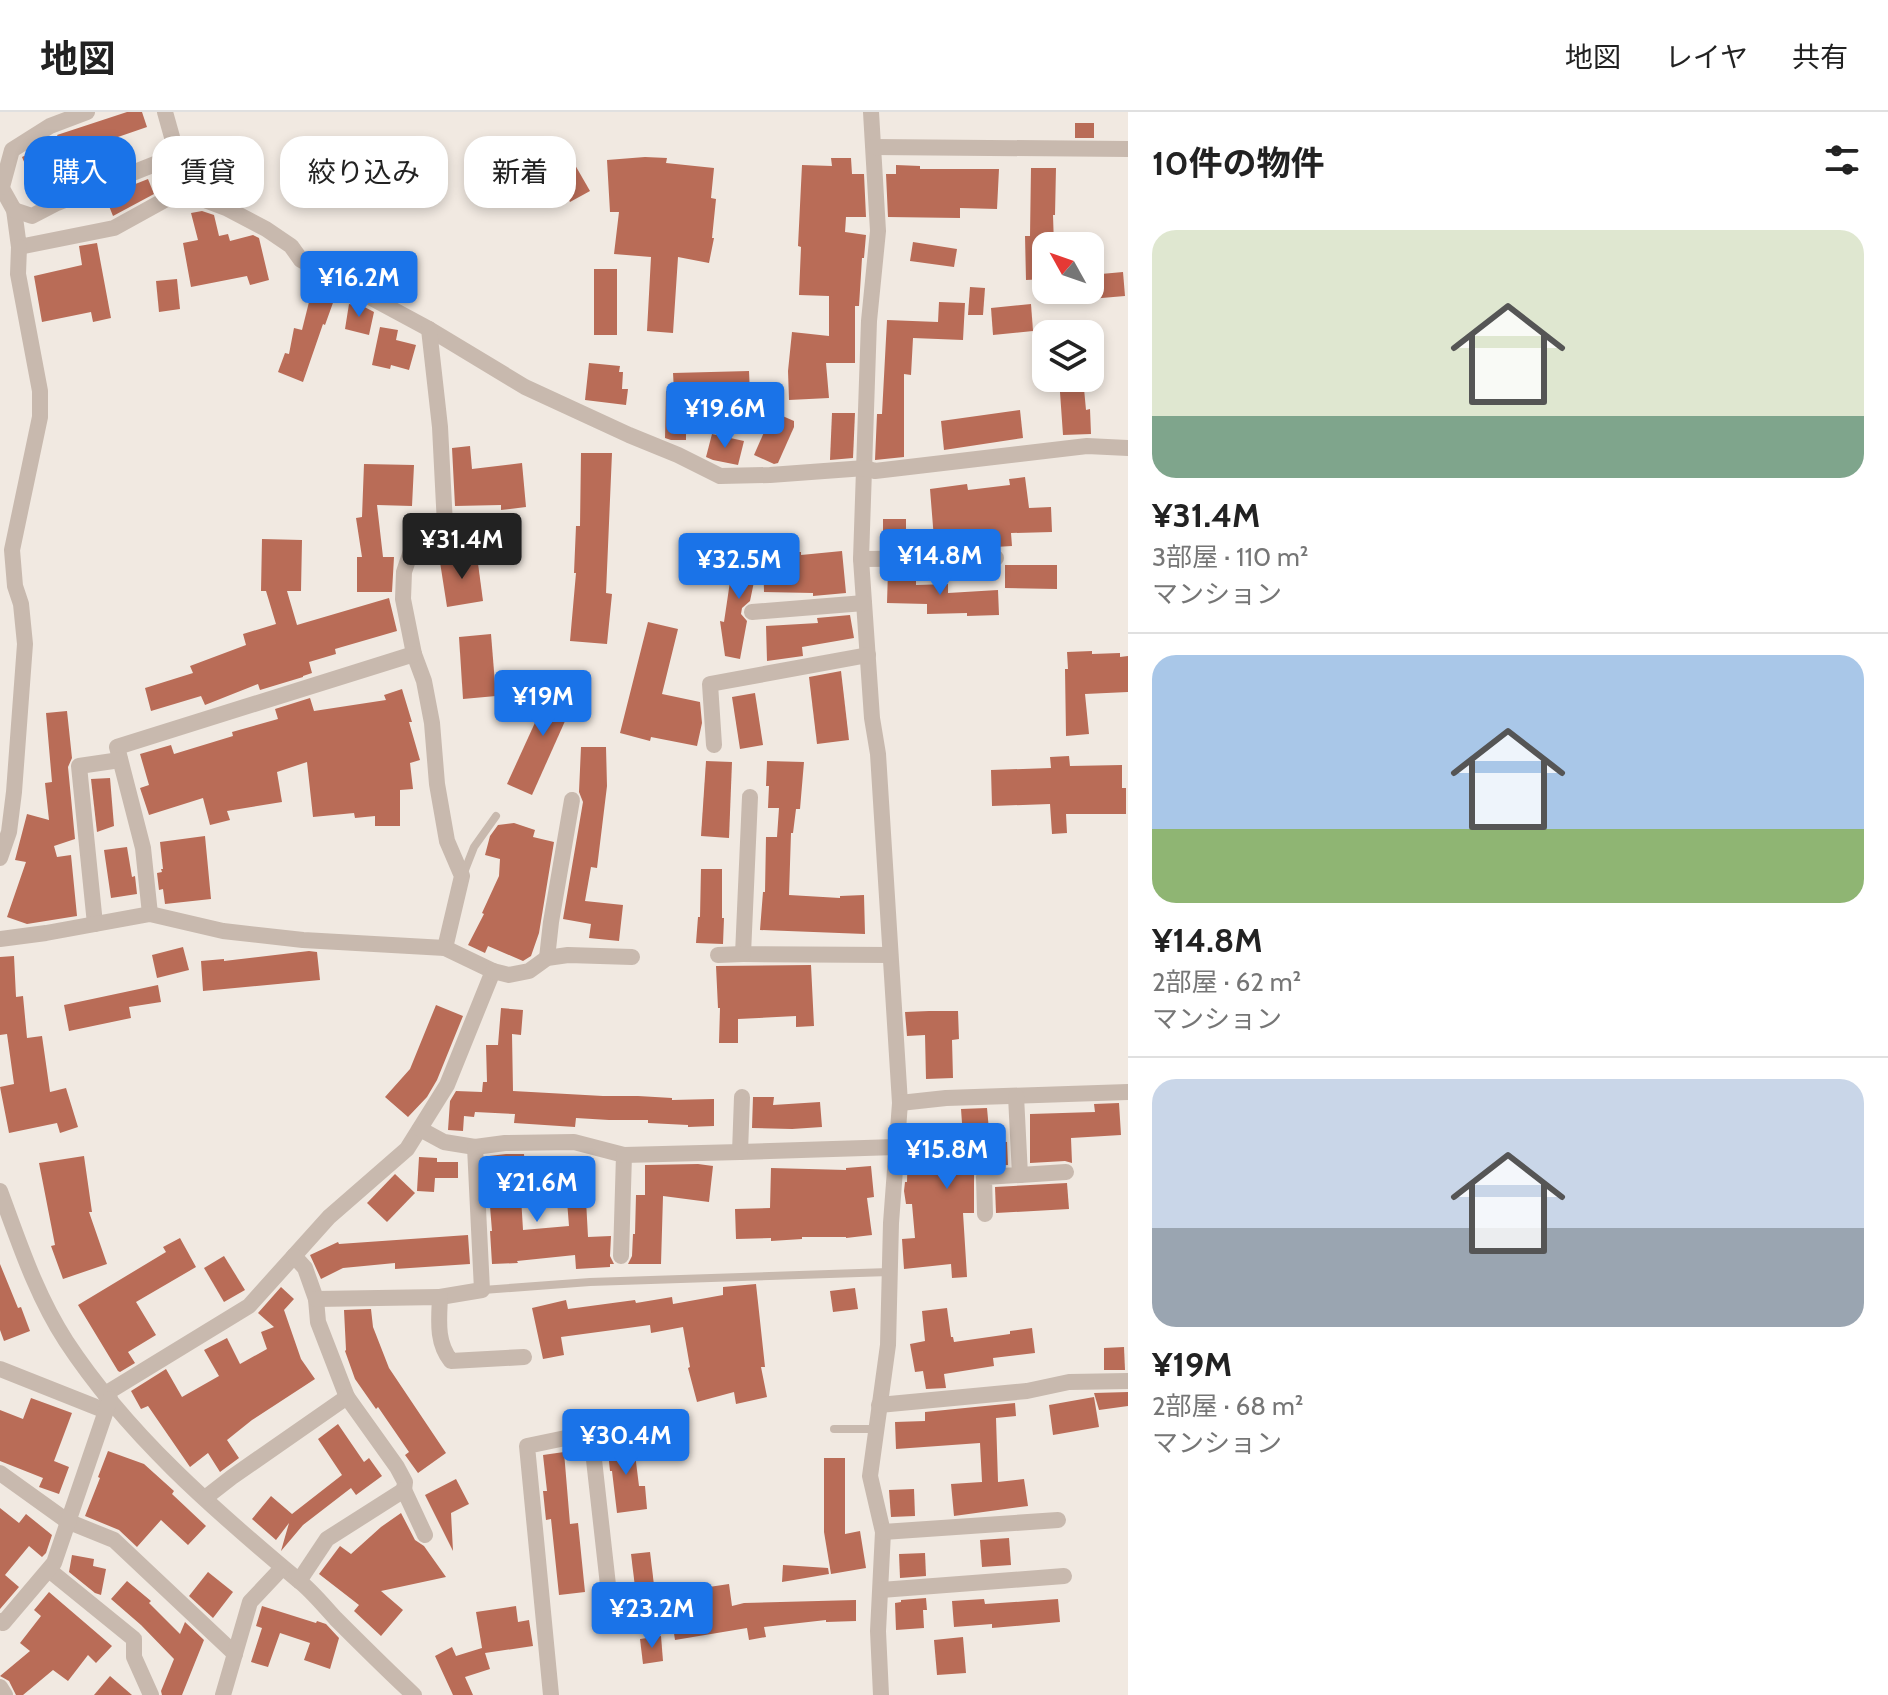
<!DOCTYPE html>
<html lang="ja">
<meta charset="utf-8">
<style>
body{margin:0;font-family:Cabin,"Noto Sans JP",sans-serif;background:#f2f2f2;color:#222;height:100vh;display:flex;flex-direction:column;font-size:30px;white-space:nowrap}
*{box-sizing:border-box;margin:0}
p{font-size:26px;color:#767676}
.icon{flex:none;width:44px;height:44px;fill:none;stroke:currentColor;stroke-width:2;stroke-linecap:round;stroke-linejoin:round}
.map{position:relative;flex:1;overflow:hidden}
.details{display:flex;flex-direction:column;background:#fff;width:760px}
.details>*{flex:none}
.banner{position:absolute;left:24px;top:24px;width:760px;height:72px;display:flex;gap:16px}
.needle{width:52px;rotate:310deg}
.tools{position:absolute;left:1032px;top:120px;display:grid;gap:16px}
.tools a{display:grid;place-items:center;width:72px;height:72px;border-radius:16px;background:#fff;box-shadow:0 4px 12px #0003;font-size:40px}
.price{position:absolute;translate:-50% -68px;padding:0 18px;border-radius:8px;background:#1a73e8;color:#fff;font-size:26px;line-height:52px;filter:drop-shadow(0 2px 4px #0008)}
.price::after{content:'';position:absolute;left:50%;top:48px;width:24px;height:18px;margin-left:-12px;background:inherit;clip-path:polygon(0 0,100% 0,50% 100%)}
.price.current{background:#222;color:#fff}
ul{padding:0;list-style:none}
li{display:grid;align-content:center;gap:16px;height:424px;padding:0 24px}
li+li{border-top:2px solid #e0e0e0}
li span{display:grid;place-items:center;height:248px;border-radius:24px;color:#555}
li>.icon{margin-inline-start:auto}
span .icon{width:144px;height:144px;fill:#fffc;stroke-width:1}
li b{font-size:34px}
h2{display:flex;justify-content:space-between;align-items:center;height:96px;padding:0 24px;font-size:34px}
.tag{padding:0 28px;border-radius:24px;background:#fff;box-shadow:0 4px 12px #0003;font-size:28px;line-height:72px}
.tag.current{background:#1a73e8;color:#fff}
header{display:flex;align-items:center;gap:48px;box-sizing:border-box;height:112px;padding:0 40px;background:#fff;border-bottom:2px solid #e0e0e0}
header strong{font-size:38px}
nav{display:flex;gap:44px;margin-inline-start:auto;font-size:28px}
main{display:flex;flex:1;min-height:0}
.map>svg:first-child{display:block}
.building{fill:#b96c57}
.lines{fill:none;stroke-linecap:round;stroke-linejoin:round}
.service{stroke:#c8b9ae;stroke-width:8}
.minor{stroke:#c8b9ae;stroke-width:16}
</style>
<header>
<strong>地図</strong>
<nav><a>地図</a><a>レイヤ</a><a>共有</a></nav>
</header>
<main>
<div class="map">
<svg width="1128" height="1583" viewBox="0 0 1128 1583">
<rect width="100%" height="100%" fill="#f1e9e1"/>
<g class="building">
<path d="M127,0H142L147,15L86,36L98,63L78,71L71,55L33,71L22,45L59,27L57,23Z"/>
<rect x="1075" y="11" width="19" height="15"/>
<path d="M645,45L667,46L666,51L714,56L711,86L716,87L712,126H714L709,151L678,145L673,221L647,219L651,145L614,142L619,100H610L607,48Z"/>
<path d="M571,46L590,79L570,90L551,58Z"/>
<path d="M831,46H851L852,62H864L866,105H846L845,120L866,123L864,146H862L859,194H855V251H826L829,286L789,288L788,259L792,220L829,224V184L799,183L801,135L798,134L802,53L832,54Z"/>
<path d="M896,53L920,54V57H999L997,97L960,96V106L888,105L886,62H896Z"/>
<path d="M1031,56H1056L1055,103H1053L1054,134H1046V167L1026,168L1025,124H1030Z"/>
<path d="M148,67L154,82L113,104L105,84Z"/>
<path d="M202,99L214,103L219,124L228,122L230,129L253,123L259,126L269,168L250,173L247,164L191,175L183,131L198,128L191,101Z"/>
<path d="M913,130L957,137L954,155L910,149Z"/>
<path d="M97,131L111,206L93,210L91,200L42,210L34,164L82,153L79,134Z"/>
<rect x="594" y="157" width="23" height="66"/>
<path d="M1123,160L1125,184L1090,187V163Z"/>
<path d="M177,167L180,197L159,200L156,169Z"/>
<path d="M970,175L985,176L983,203H968Z"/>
<path d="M311,182L334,188L325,213L323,212L303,270L278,260L285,241L289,242L294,216L302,218Z"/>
<path d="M355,190L374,200L369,223L345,217L349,192L354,193Z"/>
<path d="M939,190L965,191L963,228L913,226L911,263L904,262V345L875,348L877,302H882L887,208L938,210Z"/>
<path d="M1031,192L1033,219L993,223L991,196Z"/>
<path d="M380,215L398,218L396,228L416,233L409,258L391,253L390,257L372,253Z"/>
<path d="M589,251L620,254L619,260H623L622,277H628L626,293L585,288Z"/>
<path d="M749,259L750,282L686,284V328H671L665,326L666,279H674L673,261Z"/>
<path d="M1059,266H1083L1086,298L1090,297L1091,322L1063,323Z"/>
<path d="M1020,298L1023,326L944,338L941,309Z"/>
<path d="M832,301H855L853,346L830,348Z"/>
<path d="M772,302H778L794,309V315L778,351L774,352L754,343Z"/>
<path d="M712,322L744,329L738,353L713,348L706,345Z"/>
<path d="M470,334L472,357L522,351L526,395L501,398V393L455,394L452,336Z"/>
<path d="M581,341H612L606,481L612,482L607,532L570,529L576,461H574L576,414H580Z"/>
<path d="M364,352L414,353L412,394L377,393L383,445H394L392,480H357V445H362L356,406L362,405Z"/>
<path d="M1025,365L1029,396L1051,395L1052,420L1011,421L1012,434L995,435V428H976V423L934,427L930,377L967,372L968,378L1010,373L1009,367Z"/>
<rect x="883" y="407" width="23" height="29"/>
<path d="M262,427L302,428L301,479H287L297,513L389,486L397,519L335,537L336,542L309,550L312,561L303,564V565L260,578L258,572L205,593L201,584L151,599L145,576L193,561L190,554L246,533L243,522L276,512L266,479H261Z"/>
<path d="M735,436L760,441L750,489L742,496L741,502L747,509L740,547L725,544L720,509L724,510Z"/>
<path d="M842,439L846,481L813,484V481L764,480L763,441L774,443V440H801V443Z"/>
<path d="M477,444L483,489L447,495L440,450Z"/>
<path d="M1005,453H1057V477L1005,476Z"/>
<path d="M888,458H906V463L916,464V473L948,472V481L998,478L999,503L967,504V501L927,502V492L887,491Z"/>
<path d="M850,503L854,526L802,535L803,544L767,549L766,514L818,511L817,506Z"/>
<path d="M648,510L678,517L662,582L700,590L702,611L697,634L651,625L650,629L620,621Z"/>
<path d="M491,522L496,584L463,587L459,525Z"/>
<path d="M1092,539V542L1120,541V545L1128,544V580L1085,582L1089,622L1066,624L1065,557H1068L1067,540Z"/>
<path d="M841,559L849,628L817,632L809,565Z"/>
<path d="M554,569L578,580L532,683L507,672Z"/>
<path d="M402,577L412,610H409L420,648L410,651L413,677L400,678V714H375V704L355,706L354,701L313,705L307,650L277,660L282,690L227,699L230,708L210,713L203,686L149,703L140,676L149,673L140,642L171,633L174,642L233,624L232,620L278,607L275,597L310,586L314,599L386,588L384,583Z"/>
<path d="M755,581L763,633L740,637L732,585Z"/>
<path d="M67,599L72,646L68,655L75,727L54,734L57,745L71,743L77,804L27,812L7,805L26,750L15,748L27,702L49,708L45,671L52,670L46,601Z"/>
<path d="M581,635H606L607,674L597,756L591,755L585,789L623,793L619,829L589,826L591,812L563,807L583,690L579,680Z"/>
<path d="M1069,644L1070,654L1122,653V676H1126V702H1066L1067,721L1052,722L1050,692L992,694L991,658L1051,656L1050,645Z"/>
<path d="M706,649L732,650L729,726L701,724Z"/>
<path d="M767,649L804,650L800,697H796L793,721H791L789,783L840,786V784L864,783L865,822L760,818L763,780H765L766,725H777L779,696H768L769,674H766Z"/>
<path d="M110,666L114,714L97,720L91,667Z"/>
<path d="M514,711L535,718L533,725L554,730L539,821L531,844L523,849L488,834L485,841L468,833L484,802L482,801L499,764L500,747L485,743L490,724L498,713Z"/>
<path d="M205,724L211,787L165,792L163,777L159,778L157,761L162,760L161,757H163L160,730Z"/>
<path d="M127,735L132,765L135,764L137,782L111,786L104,738Z"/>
<path d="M701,757H722V806H724L723,832L696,831L698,805H700Z"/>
<path d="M183,835L189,858L157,866L152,843Z"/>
<path d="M309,839L317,840L320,868L203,879L201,849L224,847V849Z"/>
<path d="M14,844L16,885L23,884L27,926L42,924L50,980L66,976L78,1015L60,1021L57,1011L9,1021L0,975L14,972L7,922L0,923V845Z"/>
<path d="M811,853L814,914L796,915V904L738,907V931H719L720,896H718L716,854Z"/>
<path d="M158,873L161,890L129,895L131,906L69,919L64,893Z"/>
<path d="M436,893L463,904L437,968L427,985L408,1005L385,985L410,957Z"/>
<path d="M501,896L523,898L521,923L512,922L513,979L603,984H638L672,986V988L714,987V1014L688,1015V1013L648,1011V1008H609L576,1006L575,1015L514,1011L515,1002L475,1000L474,1005L464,1004L463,1019L448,1018L450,989L456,979L482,980L483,970H487L486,933H498Z"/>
<path d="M929,899H958L959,927L952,928L953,966L926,967L925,923L907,924L905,900Z"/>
<path d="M753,985H774L773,993L820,990L822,1015L792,1017L752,1016Z"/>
<path d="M1119,991L1121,1023L1071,1026L1072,1051L1065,1049L1030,1051V1002L1095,1000L1094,992Z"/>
<path d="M987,996L990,1029L1007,1030L1008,1053L983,1054L977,1056L974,1061V1101H963L967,1165L952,1166L951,1152L904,1157L902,1127L915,1126L912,1092H906L904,1079L905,1070H907L908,1028L963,1025L961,997Z"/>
<path d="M506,1042H524L526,1067L520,1068L523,1118L569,1114L567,1089L586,1088L588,1125L611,1124L610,1144L614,1152H610V1155L576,1157L575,1143L517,1149L518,1151L492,1152L490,1119H492L489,1082L493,1081L489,1044Z"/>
<path d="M84,1044L92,1100H89L107,1152L63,1167L51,1134L55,1133L39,1051Z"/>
<path d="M419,1045L437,1046V1050H458V1066H435L434,1080L417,1079Z"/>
<path d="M593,1052L595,1081L572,1082L571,1053Z"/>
<path d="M698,1052L713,1054L709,1090L663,1084L661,1152H628L632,1144L633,1122H635L636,1083H645V1053Z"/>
<path d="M871,1054L874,1085L867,1086L872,1123L846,1126V1125H802V1127L771,1129V1126L736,1127L735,1097L770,1096L771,1056L846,1058V1056Z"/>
<path d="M395,1062L415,1081L387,1110L367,1091Z"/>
<path d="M1067,1071L1069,1097L996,1101L995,1075Z"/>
<path d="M468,1123L470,1152L395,1157V1151L343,1156L321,1167L310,1143L338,1130L339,1132Z"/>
<path d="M180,1126L196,1155L136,1190L156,1223L128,1240L135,1251L120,1260L118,1259L78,1193L166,1140L163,1135Z"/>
<path d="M224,1144L245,1178L224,1190L204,1156Z"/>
<path d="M0,1152L18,1196L21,1195L30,1219L4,1229L0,1218Z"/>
<path d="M756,1172L765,1255H761L767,1285L736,1292L734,1280L697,1290L688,1256L690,1255L683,1215L651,1221L650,1213L561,1225L564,1243L543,1247L532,1196L566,1188L568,1197L635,1188L636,1191L672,1185L673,1192L723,1183V1175Z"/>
<path d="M281,1175L294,1187L284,1198L301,1247L315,1267L252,1308L227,1328L239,1346L220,1360L208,1341L190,1355L148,1294L141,1297L131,1279L166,1257L182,1285L219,1264L204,1238L227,1226L240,1252L267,1237L261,1220L274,1215L258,1201Z"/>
<path d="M855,1176L858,1197L833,1200L830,1179Z"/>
<path d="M947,1196L951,1225H953L954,1230L1010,1222V1219L1032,1216L1035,1241L993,1246L994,1254L944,1262L946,1276L926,1277L923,1259L915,1260L910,1232L925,1229L922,1199Z"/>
<path d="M371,1197L373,1215L389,1256L446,1341L418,1361L405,1343L409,1340L378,1295L376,1297L355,1267L345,1239L346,1238L344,1198Z"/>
<path d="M1124,1235L1125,1258H1104V1236Z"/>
<path d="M1128,1280V1294L1099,1298L1094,1281Z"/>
<path d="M1094,1285L1099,1315L1053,1323L1049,1293Z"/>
<path d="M31,1286L72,1301L54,1349L69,1355L59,1382L39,1375L43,1366L0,1349V1298L23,1307Z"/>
<path d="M1015,1291L1016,1304L996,1306L998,1370L1024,1367L1028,1394L954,1404L951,1372L982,1370L980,1331L896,1337L895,1310L925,1309V1300Z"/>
<path d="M338,1312L364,1350L369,1346L382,1364L356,1383L351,1376L303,1413L281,1439L289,1411L276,1428L252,1407L271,1384L292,1402L342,1363L318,1327Z"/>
<path d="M633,1326L639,1374H645L647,1397L617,1401L612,1359H610L607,1330Z"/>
<path d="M108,1339L144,1352L174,1379L172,1382L206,1414L188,1433L161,1408L137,1435L119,1418L85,1404L100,1366L98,1365Z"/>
<path d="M564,1340L570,1412L578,1411L585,1480L559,1483L551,1407L546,1408L543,1379H547L543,1343Z"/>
<path d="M824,1346H845V1422L860,1419L866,1456L831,1462L824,1420Z"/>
<path d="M456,1367L469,1392L451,1401L453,1439L425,1383Z"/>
<path d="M914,1377L915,1404L891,1405L889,1378Z"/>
<path d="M0,1396L19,1411L26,1402L52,1423L46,1441L42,1445L29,1434L5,1463L19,1475L0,1497Z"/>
<path d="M401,1401L415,1428L424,1434L446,1465L381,1479L403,1498L381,1524L354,1499L359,1493L319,1462L340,1434L351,1442L381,1415Z"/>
<path d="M1009,1426L1011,1453L982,1455L980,1428Z"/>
<path d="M650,1440L654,1473L635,1475L631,1442Z"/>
<path d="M925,1441L926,1464L900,1466L899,1442Z"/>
<path d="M72,1443L94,1447L93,1454L106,1457L101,1483L95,1481L69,1460Z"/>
<path d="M783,1453L828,1456L829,1462L782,1470Z"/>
<path d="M208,1460L233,1480L213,1506L189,1484Z"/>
<path d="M127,1469L151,1489L149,1491L180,1522L185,1510L204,1528L182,1583H162L161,1579L174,1547L141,1513L111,1487Z"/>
<path d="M729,1472L732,1494L744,1491L856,1488V1509L826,1510V1508L764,1515L766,1525L749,1528L747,1516L675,1528L671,1502L712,1495L709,1475Z"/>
<path d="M49,1480L112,1534L96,1551L88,1543L68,1569L53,1558L23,1583H16L9,1569L0,1564L30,1539L20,1531L41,1504L34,1498Z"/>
<path d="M926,1486L927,1498H923L924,1516L896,1518L895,1491L901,1490V1488Z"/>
<path d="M984,1487L985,1492L1058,1487L1060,1510L992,1516V1512L954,1515L952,1489Z"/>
<path d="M262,1494L316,1511L317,1509L326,1512L339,1526L330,1557L304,1548L310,1531L280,1521L268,1555L251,1550L262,1516L256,1514Z"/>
<path d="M516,1494L518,1510L529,1508L533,1534L485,1541L490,1557L465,1565L473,1583H453L435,1544L452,1535L456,1544L482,1536L476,1500Z"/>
<path d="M661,1524L663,1549L643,1552L640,1527Z"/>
<path d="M963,1525L966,1561L937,1563L934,1528Z"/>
<path d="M110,1564L132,1583H94Z"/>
</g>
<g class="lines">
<g class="service">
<path d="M463,763L474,735L496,704"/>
<path d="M483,1178L590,1170L889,1160"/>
<path d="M834,1317H876"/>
</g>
<g class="minor">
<path d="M165,0L172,25L175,60L181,77"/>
<path d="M871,0L878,119L869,209L861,447L872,606L878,642L900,991L891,1111L888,1233L870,1364L883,1420L878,1519L881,1583"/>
<path d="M874,35L1128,37"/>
<path d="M0,73L14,98L19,135L114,116L181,79"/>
<path d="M2,75L12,38L50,14L87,0"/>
<path d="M14,98L32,104L57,91L155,52L181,79L226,96L266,117L291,134L301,148L429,217L525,275L629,323L678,343L720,364L770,363L865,356L875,359L1087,334L1128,336"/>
<path d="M429,217L440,315L445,413L439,424L420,431L410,442L404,460L403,487L414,542L424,569L432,611L437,672L447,729L462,764L445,836"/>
<path d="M861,447L996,446"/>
<path d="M752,500L864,491"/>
<path d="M714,633L710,572L868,543"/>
<path d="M750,685L743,842L890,843"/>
<path d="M0,746L9,720L14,680L25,532L21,492L15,474L12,438L40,305V279L18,162L19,135"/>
<path d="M150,802L143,736L117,635L414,542"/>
<path d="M95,812L79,654L120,648"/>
<path d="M0,827L46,821L150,802L223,819L303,828L445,836L493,859L447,973L407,1037L329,1105L249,1194L105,1282"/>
<path d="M718,843L743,842"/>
<path d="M547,846L551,810L572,688"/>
<path d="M493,859L509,863L529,859L547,846L568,843L632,845"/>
<path d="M900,991L946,986L1128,980"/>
<path d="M420,1017L444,1030L475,1035L482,1178L440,1185"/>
<path d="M475,1035L505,1031L574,1030L624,1043L621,1144"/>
<path d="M740,1040L896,1035"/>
<path d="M624,1043L740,1040L742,985"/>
<path d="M1020,1063L1066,1060"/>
<path d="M0,1079C19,1130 36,1183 66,1229C127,1322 213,1397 298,1468C312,1479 324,1494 336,1507C362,1533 387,1558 414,1583"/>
<path d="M985,1102L984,1065L1020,1063L1016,984"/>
<path d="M294,1144L305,1156L316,1187L318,1210L347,1285"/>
<path d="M316,1187L440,1185C439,1208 436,1230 451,1249L524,1245"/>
<path d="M0,1257L106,1299"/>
<path d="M879,1293L1027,1279L1069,1270L1128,1269"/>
<path d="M591,1321L609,1482"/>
<path d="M0,1361L67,1409L114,1428L235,1542"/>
<path d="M205,1386L232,1365L347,1285L397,1355L405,1370L404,1378"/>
<path d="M883,1420L1058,1408"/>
<path d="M49,1458L134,1527V1545L151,1583"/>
<path d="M299,1469L327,1427L404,1378L425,1423"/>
<path d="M881,1478L1064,1464"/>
<path d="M0,1509L3,1511L54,1451L110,1287"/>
<path d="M0,1575L5,1583"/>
<path d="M223,1583L250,1490L282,1456"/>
<path d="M551,1583L527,1334L647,1309"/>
</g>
</g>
</svg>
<div class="tools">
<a><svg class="needle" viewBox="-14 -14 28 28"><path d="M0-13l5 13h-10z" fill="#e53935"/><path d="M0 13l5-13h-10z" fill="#767676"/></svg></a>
<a><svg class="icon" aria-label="layers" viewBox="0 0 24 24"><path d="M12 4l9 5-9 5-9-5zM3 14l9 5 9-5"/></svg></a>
</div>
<b class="price" style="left:359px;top:207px">¥16.2M</b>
<b class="price" style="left:725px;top:338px">¥19.6M</b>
<b class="price current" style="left:462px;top:469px">¥31.4M</b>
<b class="price" style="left:940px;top:485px">¥14.8M</b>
<b class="price" style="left:739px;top:489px">¥32.5M</b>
<b class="price" style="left:543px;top:626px">¥19M</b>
<b class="price" style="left:947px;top:1079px">¥15.8M</b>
<b class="price" style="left:537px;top:1112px">¥21.6M</b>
<b class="price" style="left:626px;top:1365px">¥30.4M</b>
<b class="price" style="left:652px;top:1538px">¥23.2M</b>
<div class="banner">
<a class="tag current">購入</a>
<a class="tag">賃貸</a>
<a class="tag">絞り込み</a>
<a class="tag">新着</a>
</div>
</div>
<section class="details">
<h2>10件の物件<svg class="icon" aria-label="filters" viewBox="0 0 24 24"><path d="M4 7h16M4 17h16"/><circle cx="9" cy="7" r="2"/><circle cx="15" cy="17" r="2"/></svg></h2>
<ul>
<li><span style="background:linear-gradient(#dfe7d0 75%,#7fa58c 0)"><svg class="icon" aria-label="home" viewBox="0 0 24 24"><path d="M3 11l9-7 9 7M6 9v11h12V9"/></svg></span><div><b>¥31.4M</b><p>3部屋 · 110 m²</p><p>マンション</p></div></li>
<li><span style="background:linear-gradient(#a9c7e8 70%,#8fb573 0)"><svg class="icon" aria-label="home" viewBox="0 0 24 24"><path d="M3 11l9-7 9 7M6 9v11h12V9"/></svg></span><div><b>¥14.8M</b><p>2部屋 · 62 m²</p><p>マンション</p></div></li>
<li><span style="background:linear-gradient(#c9d6e8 60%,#9aa5b1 0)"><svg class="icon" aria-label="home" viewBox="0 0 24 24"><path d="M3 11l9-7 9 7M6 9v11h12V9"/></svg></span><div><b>¥19M</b><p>2部屋 · 68 m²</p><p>マンション</p></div></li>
</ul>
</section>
</main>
